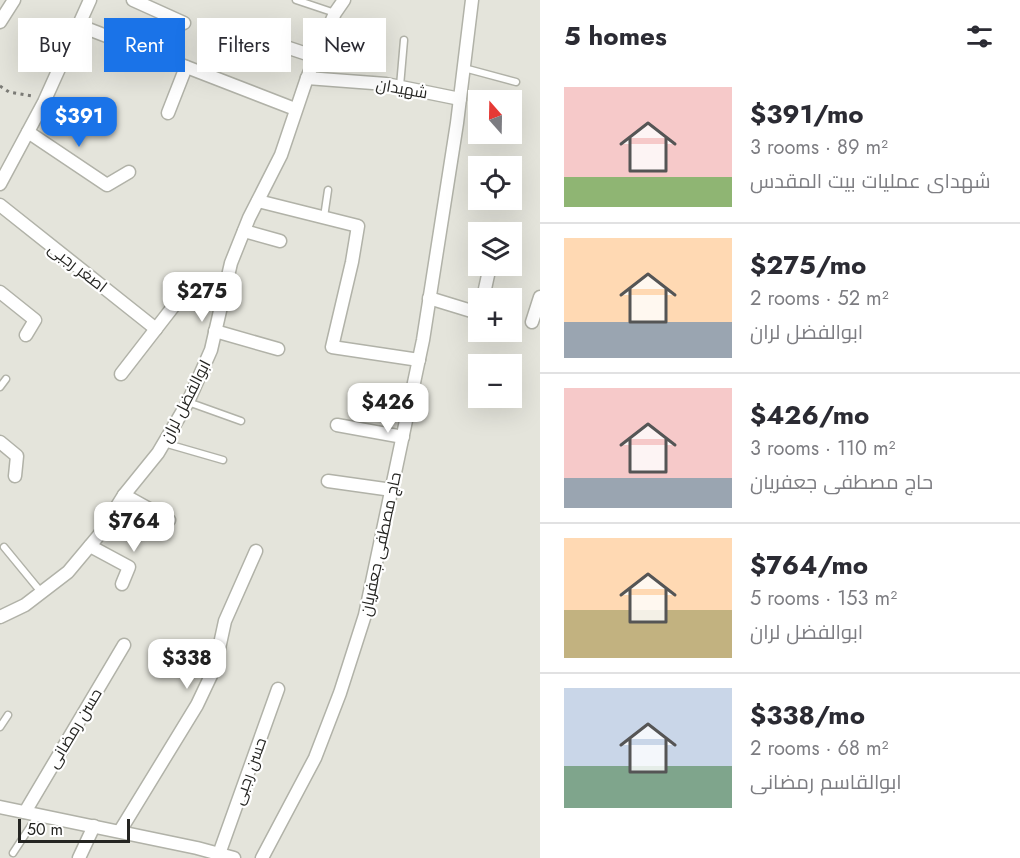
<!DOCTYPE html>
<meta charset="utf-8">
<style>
body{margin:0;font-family:Jost,Cairo,sans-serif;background:#f2f2f3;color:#2b2b33;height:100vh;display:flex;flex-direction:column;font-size:22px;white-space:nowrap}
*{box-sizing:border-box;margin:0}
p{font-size:20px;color:#7c7c81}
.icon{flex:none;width:33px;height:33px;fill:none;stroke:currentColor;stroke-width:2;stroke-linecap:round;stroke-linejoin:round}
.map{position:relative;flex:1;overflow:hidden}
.drawer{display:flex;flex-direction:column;background:#fff;width:480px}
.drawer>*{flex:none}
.top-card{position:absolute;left:18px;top:18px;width:432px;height:54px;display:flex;gap:12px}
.needle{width:39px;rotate:340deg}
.controls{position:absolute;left:468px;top:90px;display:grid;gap:12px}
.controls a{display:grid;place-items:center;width:54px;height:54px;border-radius:0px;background:#fff;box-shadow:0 6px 24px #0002;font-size:30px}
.scale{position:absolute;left:18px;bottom:15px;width:112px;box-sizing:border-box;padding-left:6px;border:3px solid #252522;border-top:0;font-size:16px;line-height:21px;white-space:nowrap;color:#252522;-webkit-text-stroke:4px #fff;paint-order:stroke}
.price{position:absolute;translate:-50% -51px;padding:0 14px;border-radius:12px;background:#fff;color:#222;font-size:20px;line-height:39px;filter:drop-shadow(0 2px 3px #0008)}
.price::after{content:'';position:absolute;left:50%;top:36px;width:18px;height:14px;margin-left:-9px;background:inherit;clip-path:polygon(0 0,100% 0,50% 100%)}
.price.selected{background:#1a73e8;color:#fff}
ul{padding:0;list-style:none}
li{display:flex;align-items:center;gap:18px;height:150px;padding:0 24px}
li+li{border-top:2px solid #e1e1e2}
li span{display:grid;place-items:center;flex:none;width:168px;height:120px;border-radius:0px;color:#555}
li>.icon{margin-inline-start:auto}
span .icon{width:72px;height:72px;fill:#fffc;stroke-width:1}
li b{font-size:26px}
h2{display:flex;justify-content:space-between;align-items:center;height:72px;padding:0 24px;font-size:26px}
.pill{padding:0 21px;border-radius:0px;background:#fff;box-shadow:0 6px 24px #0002;font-size:21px;line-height:54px}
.pill.selected{background:#1a73e8;color:#fff}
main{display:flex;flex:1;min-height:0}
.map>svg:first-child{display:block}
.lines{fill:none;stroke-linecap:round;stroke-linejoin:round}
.service-casing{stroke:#b1b2a8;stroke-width:9}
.minor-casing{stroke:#b1b2a8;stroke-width:15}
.path{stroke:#7b7b76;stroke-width:3;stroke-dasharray:3 4.5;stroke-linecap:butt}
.service{stroke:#fff;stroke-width:6}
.minor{stroke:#fff;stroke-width:12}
.labels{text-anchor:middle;stroke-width:4.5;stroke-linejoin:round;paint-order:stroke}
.street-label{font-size:16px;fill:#252522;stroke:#fff}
</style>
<main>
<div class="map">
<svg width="540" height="858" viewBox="0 0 540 858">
<rect width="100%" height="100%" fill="#e4e4db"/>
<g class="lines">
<g class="service-casing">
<g id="service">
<path d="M296,0L335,13"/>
<path d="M464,68L516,82"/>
<path d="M400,86L404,40"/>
<path d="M324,217L328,190"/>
<path d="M0,387L6,379"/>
<path d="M188,402L241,421"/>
<path d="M164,443L223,460"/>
<path d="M4,547L41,592"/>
<path d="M0,727L8,715"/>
<path d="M13,853L38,815"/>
</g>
</g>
<g class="minor-casing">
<g id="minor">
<path d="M133,0L184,23"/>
<path d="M0,22L14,0"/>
<path d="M78,25L295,109"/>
<path d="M244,33L316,57"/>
<path d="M307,78L386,84L460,99"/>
<path d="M168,113L186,67"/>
<path d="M28,132L107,185L129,172"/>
<path d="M0,184L44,102L90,0"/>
<path d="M258,201L358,226L352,262L332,347L419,360"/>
<path d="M0,205L156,329"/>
<path d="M244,231L280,241"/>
<path d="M0,292L35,320L26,335"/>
<path d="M429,298L478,313"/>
<path d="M483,298L490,266"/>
<path d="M532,322L540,297"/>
<path d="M215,331L278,349"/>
<path d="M121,374L176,303"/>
<path d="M337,425L403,437"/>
<path d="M0,442L17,456L15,476"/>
<path d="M328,481L392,490"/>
<path d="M124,495L169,520"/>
<path d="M90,546L129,567L122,584"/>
<path d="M0,617L25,605L68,572L99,535L124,495L158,453L188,402L211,350L231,263L249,218L281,155L307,78L335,13L344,0"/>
<path d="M0,807L197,848L234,858"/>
<path d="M25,812L124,645"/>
<path d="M120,831L197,705L215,667L225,621L256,551"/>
<path d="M219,854L278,689"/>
<path d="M79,858L94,826"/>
<path d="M262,858L315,758L340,693L365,615L423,340L457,123L472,0"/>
</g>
</g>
<path class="path" d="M0,86L9,92L32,96"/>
<use href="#service" class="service"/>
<use href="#minor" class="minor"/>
</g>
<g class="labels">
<g class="street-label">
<text transform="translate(402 88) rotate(10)" y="6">شهیدان</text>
<text transform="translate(78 267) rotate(38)" y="6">اصغر رجبی</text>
<text transform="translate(185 401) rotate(-63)" y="6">ابوالفضل لران</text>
<text transform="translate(380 544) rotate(-78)" y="6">حاج مصطفی جعفریان</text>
<text transform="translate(74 728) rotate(-59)" y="6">حسن رمضانی</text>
<text transform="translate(249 771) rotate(-70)" y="6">حسن رجبی</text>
</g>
</g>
</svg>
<div class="controls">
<a><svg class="needle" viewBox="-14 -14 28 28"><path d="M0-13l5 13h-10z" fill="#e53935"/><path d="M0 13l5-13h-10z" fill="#7c7c81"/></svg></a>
<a><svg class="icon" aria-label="locate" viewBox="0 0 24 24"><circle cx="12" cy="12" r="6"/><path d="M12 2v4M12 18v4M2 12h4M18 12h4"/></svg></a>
<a><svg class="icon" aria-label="layers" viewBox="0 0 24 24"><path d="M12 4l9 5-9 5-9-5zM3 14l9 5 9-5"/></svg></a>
<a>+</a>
<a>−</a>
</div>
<div class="scale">50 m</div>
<b class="price selected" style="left:79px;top:148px">$391</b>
<b class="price" style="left:202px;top:323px">$275</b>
<b class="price" style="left:388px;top:434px">$426</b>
<b class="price" style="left:134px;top:553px">$764</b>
<b class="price" style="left:187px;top:690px">$338</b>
<div class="top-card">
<a class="pill">Buy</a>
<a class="pill selected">Rent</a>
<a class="pill">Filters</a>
<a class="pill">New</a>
</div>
</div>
<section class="drawer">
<h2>5 homes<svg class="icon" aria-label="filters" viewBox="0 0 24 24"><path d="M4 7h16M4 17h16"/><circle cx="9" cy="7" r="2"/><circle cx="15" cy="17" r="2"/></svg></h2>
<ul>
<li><span style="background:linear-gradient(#f6c9c9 75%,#8fb573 0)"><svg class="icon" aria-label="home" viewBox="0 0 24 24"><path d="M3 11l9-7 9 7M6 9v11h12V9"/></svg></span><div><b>$391/mo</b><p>3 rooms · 89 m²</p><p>شهدای عملیات بیت المقدس</p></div></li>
<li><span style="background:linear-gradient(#ffd9b3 70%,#9aa5b1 0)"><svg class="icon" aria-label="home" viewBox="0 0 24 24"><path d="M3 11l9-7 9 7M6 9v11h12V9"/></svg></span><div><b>$275/mo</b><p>2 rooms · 52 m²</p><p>ابوالفضل لران</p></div></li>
<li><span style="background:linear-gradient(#f6c9c9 75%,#9aa5b1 0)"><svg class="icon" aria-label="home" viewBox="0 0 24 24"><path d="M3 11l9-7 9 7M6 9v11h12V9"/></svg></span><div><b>$426/mo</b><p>3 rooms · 110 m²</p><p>حاج مصطفی جعفریان</p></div></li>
<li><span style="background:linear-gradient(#ffd9b3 60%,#c2b280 0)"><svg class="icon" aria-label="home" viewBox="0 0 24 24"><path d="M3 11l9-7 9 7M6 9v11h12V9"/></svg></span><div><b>$764/mo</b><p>5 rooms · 153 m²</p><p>ابوالفضل لران</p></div></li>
<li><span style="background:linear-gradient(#c9d6e8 65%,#7fa58c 0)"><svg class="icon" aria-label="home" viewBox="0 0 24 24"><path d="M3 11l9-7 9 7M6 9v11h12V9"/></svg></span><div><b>$338/mo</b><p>2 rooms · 68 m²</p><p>ابوالقاسم رمضانی</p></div></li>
</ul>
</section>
</main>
